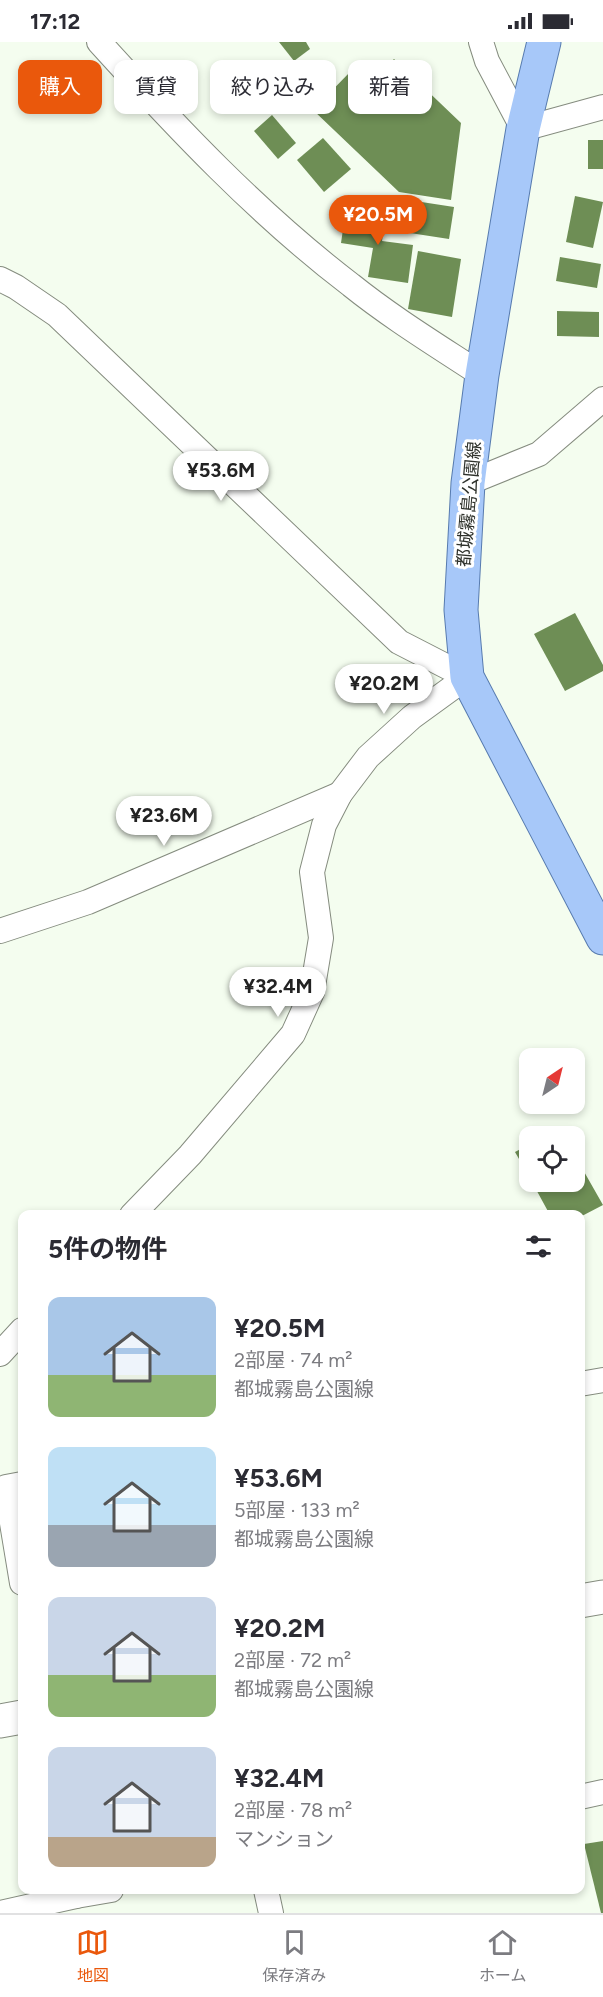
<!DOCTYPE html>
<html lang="ja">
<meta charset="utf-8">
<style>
body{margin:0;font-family:Figtree,"Noto Sans JP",sans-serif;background:#f7f7f7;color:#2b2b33;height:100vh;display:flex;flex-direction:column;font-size:22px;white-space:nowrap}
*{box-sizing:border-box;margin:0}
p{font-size:20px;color:#7c7c81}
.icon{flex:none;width:33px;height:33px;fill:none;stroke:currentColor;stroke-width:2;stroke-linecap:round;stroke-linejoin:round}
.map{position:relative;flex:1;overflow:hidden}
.side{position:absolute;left:18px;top:1168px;width:567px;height:684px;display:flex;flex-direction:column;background:#fff;border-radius:12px;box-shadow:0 3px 9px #0003}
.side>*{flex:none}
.top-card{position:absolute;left:18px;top:18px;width:567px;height:54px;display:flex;gap:12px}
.needle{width:39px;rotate:35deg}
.controls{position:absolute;left:519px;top:1006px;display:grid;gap:12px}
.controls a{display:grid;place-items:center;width:66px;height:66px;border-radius:12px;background:#fff;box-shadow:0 3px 9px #0003;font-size:30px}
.price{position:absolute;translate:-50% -51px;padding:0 14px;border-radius:21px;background:#fff;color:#222;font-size:20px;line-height:39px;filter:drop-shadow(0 2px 3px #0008)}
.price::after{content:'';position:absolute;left:50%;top:36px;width:18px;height:14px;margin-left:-9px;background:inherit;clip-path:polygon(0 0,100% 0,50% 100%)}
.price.on{background:#ea580c;color:#fff}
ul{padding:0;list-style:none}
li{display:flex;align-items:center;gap:18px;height:150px;padding:0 30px}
li span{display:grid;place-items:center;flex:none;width:168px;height:120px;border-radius:12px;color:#555}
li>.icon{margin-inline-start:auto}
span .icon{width:72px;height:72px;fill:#fffc;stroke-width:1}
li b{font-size:26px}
h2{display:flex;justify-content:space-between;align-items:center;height:72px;padding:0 30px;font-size:26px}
.tag{padding:0 21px;border-radius:12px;background:#fff;box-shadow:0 3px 9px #0003;font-size:21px;line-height:54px}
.tag.on{background:#ea580c;color:#fff}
.status{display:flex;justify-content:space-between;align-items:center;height:42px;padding:0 30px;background:#fff;direction:ltr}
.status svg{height:16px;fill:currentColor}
.tab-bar{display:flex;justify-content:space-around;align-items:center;height:84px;border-top:2px solid #e1e1e2;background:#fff;font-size:16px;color:#7c7c81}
.tab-bar a{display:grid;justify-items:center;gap:3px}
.tab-bar .on{color:#ea580c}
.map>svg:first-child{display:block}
.building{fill:#6e8e55}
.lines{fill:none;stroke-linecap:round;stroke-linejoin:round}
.street-casing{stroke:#858c7f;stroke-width:26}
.secondary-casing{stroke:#858c7f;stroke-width:35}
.primary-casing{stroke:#577baf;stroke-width:35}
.street{stroke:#fff;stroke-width:24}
.secondary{stroke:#fff;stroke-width:33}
.primary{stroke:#a7c8f9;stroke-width:33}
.labels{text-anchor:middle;stroke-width:6;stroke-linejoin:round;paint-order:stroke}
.street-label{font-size:18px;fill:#2f322c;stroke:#fff}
</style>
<div class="status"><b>17:12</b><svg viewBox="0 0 49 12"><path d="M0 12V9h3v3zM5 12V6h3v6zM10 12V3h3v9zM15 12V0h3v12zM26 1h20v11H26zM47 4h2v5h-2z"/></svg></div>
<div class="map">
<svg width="603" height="1871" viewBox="0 0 603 1871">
<rect width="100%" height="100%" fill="#f4fdef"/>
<g class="building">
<path d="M279,0H306L310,7L294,19Z"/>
<path d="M394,17L461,81L451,158L399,150L313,68L350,30L366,45Z"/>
<path d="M246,19L273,51L252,70L237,52L229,58L217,44Z"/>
<path d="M317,20L331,36L304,60L290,44Z"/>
<path d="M272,73L296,101L278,117L254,89Z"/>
<path d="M323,96L351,127L324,150L297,118Z"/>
<rect x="588" y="98" width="15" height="29"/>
<path d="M575,154L603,160L593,206L566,200Z"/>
<path d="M402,157L454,165L449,197L397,189Z"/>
<path d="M346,167L386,174L382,199L413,203L408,241L368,235L373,206L341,201Z"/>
<path d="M418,209L461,217L452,275L408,267Z"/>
<path d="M560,215L601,222L597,246L556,239Z"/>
<path d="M557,269L599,270V295L557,294Z"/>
<path d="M575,571L603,623V629L565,649L534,592Z"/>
<path d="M560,1085L565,1095H542Z"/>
<path d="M530,1102V1136L515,1110Z"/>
<path d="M574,1112L603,1163L580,1175V1173H550L532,1140H574Z"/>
<path d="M603,1799V1871H601L584,1802Z"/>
</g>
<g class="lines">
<g class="street-casing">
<g id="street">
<path d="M99,0C177,86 258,172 351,243C392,276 438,304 482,333"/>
<path d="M481,0L487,19L523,87L603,65"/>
<path d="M0,237L16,245L57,273L399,600L467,635L412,675L368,715L340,752L324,783L312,830L321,896L312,950L293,992L190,1113L132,1173"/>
<path d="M468,441L539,412L603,357"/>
<path d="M0,889L88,860L340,752"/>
<path d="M0,1312L22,1288"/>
<path d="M580,1342L603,1338"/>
<path d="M22,1442L6,1445L22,1541"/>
<path d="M580,1755L603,1750"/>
<path d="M75,1848L76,1854L111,1848"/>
<path d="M266,1848L271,1871"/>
<path d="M0,1871L76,1854"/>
</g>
</g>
<g class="secondary-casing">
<g id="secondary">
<path d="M580,1559L603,1555"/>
<path d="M0,1679L22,1675"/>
</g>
</g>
<g class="primary-casing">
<path id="primary" d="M544,0L523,87L482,333L468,441L461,568L467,635L603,896"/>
</g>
<use href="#street" class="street"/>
<use href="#secondary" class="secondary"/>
<use href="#primary" class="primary"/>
</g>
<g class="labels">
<g class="street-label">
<text transform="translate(469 462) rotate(-85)" y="6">都城霧島公園線</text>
</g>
</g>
</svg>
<div class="controls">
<a><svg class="needle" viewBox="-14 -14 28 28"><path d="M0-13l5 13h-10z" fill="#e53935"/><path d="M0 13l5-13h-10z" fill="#7c7c81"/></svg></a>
<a><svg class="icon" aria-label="locate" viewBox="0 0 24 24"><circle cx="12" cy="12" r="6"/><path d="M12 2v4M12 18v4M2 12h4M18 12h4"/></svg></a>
</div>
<b class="price on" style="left:378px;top:204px">¥20.5M</b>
<b class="price" style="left:221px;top:460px">¥53.6M</b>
<b class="price" style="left:384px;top:673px">¥20.2M</b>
<b class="price" style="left:164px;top:805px">¥23.6M</b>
<b class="price" style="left:278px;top:976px">¥32.4M</b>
<div class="top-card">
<a class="tag on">購入</a>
<a class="tag">賃貸</a>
<a class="tag">絞り込み</a>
<a class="tag">新着</a>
</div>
<section class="side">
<h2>5件の物件<svg class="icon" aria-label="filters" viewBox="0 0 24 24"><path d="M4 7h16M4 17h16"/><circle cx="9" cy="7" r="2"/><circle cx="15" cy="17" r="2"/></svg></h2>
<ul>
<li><span style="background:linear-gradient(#a9c7e8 65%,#8fb573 0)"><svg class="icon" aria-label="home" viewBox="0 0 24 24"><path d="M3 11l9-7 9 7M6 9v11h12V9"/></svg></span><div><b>¥20.5M</b><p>2部屋 · 74 m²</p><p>都城霧島公園線</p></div></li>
<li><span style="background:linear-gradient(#bfe0f5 65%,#9aa5b1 0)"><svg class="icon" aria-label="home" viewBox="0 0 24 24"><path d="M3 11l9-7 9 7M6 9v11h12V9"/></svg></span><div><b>¥53.6M</b><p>5部屋 · 133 m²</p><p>都城霧島公園線</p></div></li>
<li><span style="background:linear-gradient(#c9d6e8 65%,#8fb573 0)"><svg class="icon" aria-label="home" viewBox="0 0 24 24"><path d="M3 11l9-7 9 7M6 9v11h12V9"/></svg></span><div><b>¥20.2M</b><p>2部屋 · 72 m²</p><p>都城霧島公園線</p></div></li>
<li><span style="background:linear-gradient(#c9d6e8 75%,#b9a48a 0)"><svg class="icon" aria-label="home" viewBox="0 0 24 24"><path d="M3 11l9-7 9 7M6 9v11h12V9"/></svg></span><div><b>¥32.4M</b><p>2部屋 · 78 m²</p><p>マンション</p></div></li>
</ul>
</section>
</div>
<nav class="tab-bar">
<a class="on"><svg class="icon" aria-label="map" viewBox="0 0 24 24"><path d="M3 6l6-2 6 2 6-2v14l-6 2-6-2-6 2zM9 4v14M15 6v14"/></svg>地図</a>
<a><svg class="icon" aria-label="saved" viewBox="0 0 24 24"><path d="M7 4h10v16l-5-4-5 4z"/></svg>保存済み</a>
<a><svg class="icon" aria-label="home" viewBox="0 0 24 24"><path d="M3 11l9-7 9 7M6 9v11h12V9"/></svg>ホーム</a>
</nav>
